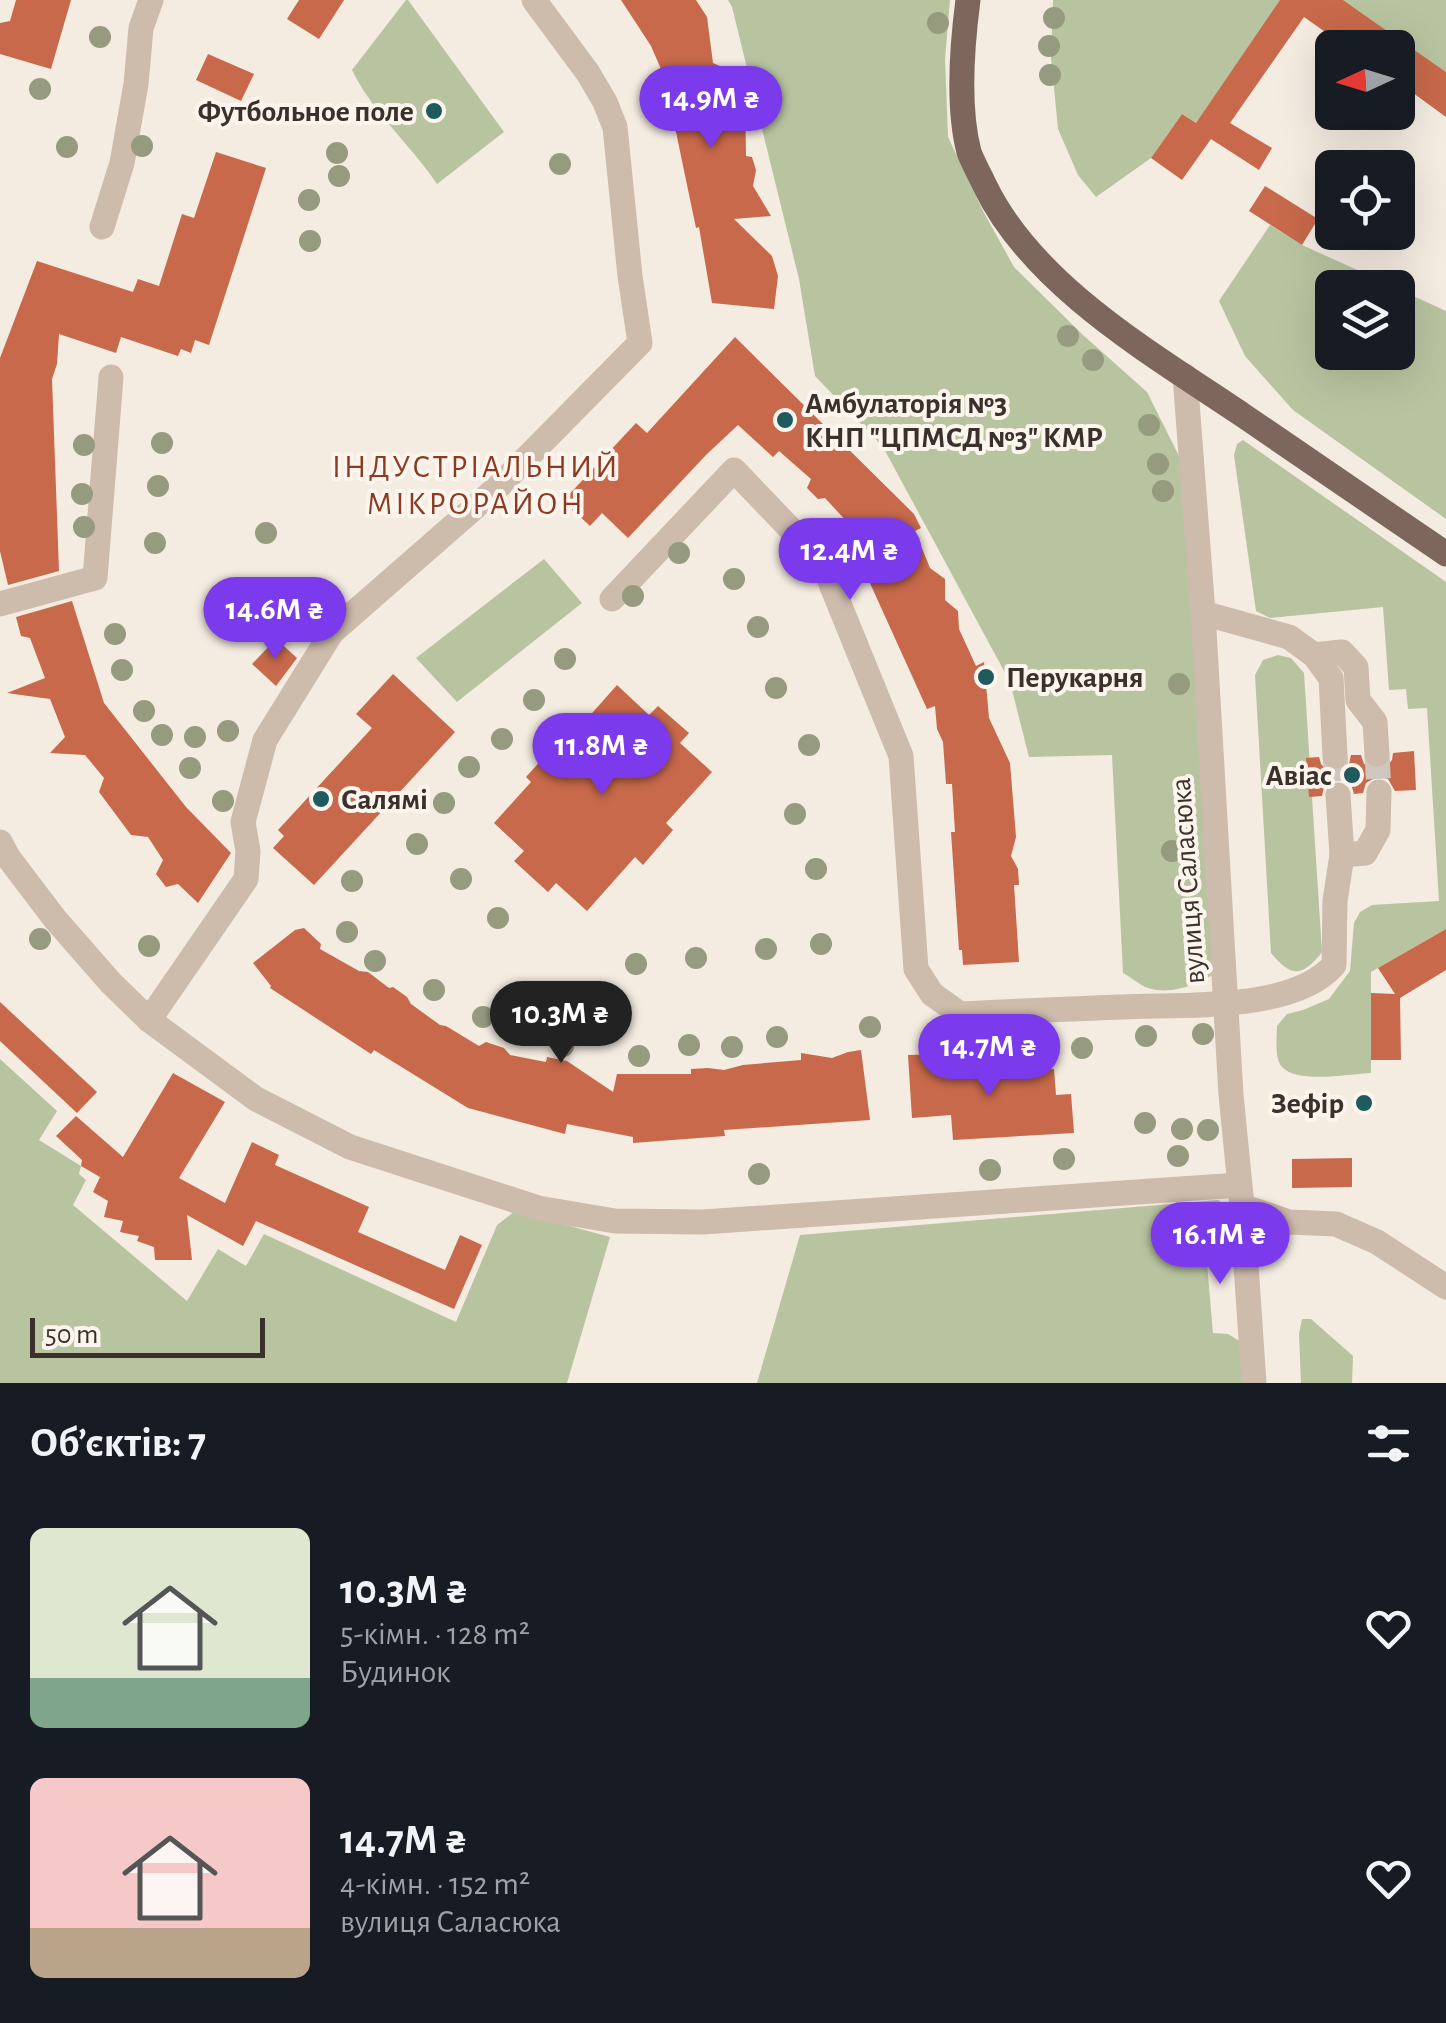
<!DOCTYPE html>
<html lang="uk">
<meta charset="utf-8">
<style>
body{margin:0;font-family:"Alegreya Sans",sans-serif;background:#20242c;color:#f1f3f6;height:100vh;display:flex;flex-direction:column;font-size:38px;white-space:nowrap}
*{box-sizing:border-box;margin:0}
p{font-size:32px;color:#9ea1a6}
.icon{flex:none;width:55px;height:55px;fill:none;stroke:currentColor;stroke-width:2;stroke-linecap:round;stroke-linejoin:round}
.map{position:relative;height:1383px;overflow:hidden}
.details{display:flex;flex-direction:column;background:#171b24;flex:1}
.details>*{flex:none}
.needle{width:65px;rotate:266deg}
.buttons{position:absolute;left:1315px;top:30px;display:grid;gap:20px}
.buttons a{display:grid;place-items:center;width:100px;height:100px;border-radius:15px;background:#171b24;box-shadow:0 10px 40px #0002;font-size:50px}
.scale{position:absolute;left:30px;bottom:25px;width:235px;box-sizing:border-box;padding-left:10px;border:5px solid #3b302b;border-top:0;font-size:28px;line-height:35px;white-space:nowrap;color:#3b302b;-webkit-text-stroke:8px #fbf5ee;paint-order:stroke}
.price{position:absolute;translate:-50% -85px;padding:0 22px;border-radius:35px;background:#7c3aed;color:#fff;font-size:32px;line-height:65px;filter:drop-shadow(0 2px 5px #0008)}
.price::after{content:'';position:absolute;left:50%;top:60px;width:30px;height:22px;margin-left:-15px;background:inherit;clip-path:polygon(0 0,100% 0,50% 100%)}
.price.active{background:#222;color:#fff}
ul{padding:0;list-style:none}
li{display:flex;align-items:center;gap:30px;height:250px;padding:0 30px}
li span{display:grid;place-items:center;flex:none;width:280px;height:200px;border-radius:15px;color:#555}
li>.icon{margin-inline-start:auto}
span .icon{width:120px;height:120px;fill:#fffc;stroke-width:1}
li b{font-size:42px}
h2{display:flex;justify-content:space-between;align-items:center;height:120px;padding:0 30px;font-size:42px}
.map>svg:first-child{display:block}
.green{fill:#b8c4a0}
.building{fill:#c8694b}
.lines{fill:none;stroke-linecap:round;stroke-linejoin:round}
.minor-tunnel{stroke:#cfc6bd;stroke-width:25;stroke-dasharray:25 12;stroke-linecap:butt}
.minor{stroke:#cdbbac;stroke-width:25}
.major{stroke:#7d675c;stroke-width:25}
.tree{fill:#969b7f}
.poi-dot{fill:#1f5a5e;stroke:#fbf5ee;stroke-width:4}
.labels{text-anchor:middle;stroke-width:8;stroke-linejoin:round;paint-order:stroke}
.poi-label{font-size:30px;font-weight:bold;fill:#3b302b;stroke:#fbf5ee;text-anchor:end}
.street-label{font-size:30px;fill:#3b302b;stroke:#fbf5ee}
.neighbourhood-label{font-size:32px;letter-spacing:2.5px;fill:#8c3b22;stroke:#fbf5ee}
</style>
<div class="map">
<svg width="1446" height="1383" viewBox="0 0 1446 1383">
<rect width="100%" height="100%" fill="#f4ebe1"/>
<g class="green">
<path d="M406,0H408L504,132L437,184C411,145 373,113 352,70Z"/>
<path d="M728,0H950L945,59L948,137L983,211L1014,267L1083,335L1147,392L1178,454L1184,473L1219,971C1197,984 1171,997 1145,987C1138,983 1130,977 1123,973L1112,755L1029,757L1010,682L883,447L815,376L799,279L732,7Z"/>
<path d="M1053,0H1282L1196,123L1182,114L1151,158L1096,197L1078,175L1058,129L1051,57Z"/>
<path d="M1343,0H1446V72Z"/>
<path d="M1270,225L1302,245L1395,287L1332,288V352H1398V289L1446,311V519L1293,410L1245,356L1219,301Z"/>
<path d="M1243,440L1446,582V929L1371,972V1073C1350,1074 1297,1084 1282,1067C1274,1058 1277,1037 1277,1026L1287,1014L1303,1010L1329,999L1350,971L1354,923L1360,912L1372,905L1439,901L1427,708L1408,709L1406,689L1389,690L1383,607L1270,618L1256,611L1234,455L1237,444Z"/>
<path d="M544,559L582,603L457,702L416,658Z"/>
<path d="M1278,655L1291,658L1304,673L1322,952C1303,976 1292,979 1271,953L1255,675L1263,660Z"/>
<path d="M0,1059L57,1111L39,1140L81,1166L79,1174L86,1180L73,1205L187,1301L218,1249L246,1266L264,1234L456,1322L497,1225L515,1211L610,1237L567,1383H0Z"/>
<path d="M1218,1200L1235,1213L1236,1251L1228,1262L1207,1264L1213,1333L1228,1334L1241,1342L1244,1383H757L800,1235Z"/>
<path d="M1302,1319H1311L1353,1356L1352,1383H1301L1299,1334Z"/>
</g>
<g class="building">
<path d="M16,0H71L51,69L0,54V23L10,21Z"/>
<path d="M299,0H344L319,39L287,19Z"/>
<path d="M621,0H696L707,17L713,63L729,70L745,93L746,156L752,157L756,170L753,186L771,216L734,219L772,256L778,276L774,309L712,303L699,227L696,228L671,108L677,106L651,46Z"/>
<path d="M1280,0H1343L1446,72V117L1398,82V48H1348L1304,17L1230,123L1272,148L1259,170L1211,139L1182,180L1151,158L1182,114L1196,123Z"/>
<path d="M208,54L254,74L241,101L196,80Z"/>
<path d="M216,152L266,168L209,345L195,340L191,353L181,349L178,356L121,337L116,353L59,334L57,364L52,379L59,571L8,585L0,551V358L37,261L133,292L138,279L159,286L182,214L194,218Z"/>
<path d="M1265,186L1318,219L1302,245L1249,211Z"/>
<path d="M735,337L914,514L921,528L915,531L930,568L945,579V600L958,611L959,629L976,666L984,662L989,718L1010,763L1016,837L1011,856L1018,869L1019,885H1014L1019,962L963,965L962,950H959L951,832H955L952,784H946L943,742L937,729L935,706L927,709L845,528L849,524L825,498L818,499L807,488L811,479L779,451L773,457L738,425L706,455L628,538L602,513L590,526L563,501L636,423L647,433Z"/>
<path d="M72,601L104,703L186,807L231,853L198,903L178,884L166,887L156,874L163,860L148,837L131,835L99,792L104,778L85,755L50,753L65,737L50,699L7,693L45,678L30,638L21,636L16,617Z"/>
<path d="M276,639L297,658L276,686L252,664Z"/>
<path d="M393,674L455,732L314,885L273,848L284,836L278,830L372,728L356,714Z"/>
<path d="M617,685L649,715L658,706L689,733L680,743L712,772L666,823L673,830L643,865L635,857L587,911L556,883L548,892L514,861L524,851L494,823L531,782L526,777L574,724L578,729Z"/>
<path d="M1414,751L1416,790L1395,791L1388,779L1378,776L1366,783L1363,793L1354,794L1352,787L1346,781L1336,779L1324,787L1322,796L1309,797L1306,758L1319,757L1321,764L1327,770L1337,772L1349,764L1351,755H1361L1364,764L1377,770L1387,767L1392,760L1393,753Z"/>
<path d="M304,928L321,944L320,949L359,971L368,972L389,988L393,987L407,997L411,1004L440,1025L446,1026L479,1046L486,1042L504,1048L510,1055L546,1062L547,1057L567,1061L613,1092L617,1074H691V1069L708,1068L724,1070L743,1065L801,1060V1053L832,1058L848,1052L861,1050L870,1120L724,1130L725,1136L633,1143V1137L567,1124L565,1134L468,1108L374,1050L371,1054L270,988L271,986L253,963L295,930Z"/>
<path d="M1446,929V970L1400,998L1401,1060H1371V993L1395,994L1378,968Z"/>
<path d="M0,1002L97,1092L77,1113L0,1041Z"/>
<path d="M938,1054L939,1067L1023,1062L1024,1071L1054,1069L1056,1095L1071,1094L1074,1133L953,1140L951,1115L912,1118L908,1055Z"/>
<path d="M173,1073L225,1102L179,1178L225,1203L252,1142L279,1155L275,1165L369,1207L358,1232L445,1270L460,1235L482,1245L454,1309L256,1221L243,1246L187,1215L192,1260H155L154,1247L137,1241L139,1236L120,1232L123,1221L104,1217L108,1201L93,1192L100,1177L81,1166L82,1160L56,1136L76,1116L123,1157Z"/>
<path d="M1352,1158V1187L1292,1188V1159Z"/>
</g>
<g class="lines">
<g class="minor-tunnel">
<path d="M1377,754L1379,792"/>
<path d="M1335,756L1338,795"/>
</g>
<g class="minor">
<path d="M102,227L122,163L136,84L141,28L151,0"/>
<path d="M1185,376L1203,613L1231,1095L1242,1206L1254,1383"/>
<path d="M612,599L734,470L822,562L901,756L916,969L932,994L960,1014C1014,1011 1068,1009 1122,1007C1181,1004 1293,1012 1334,965L1335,901L1342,855L1338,795"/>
<path d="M0,604L95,578L111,377"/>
<path d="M1203,613L1289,637L1314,655L1331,678L1335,756"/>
<path d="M1314,655L1342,652L1356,667L1358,700L1375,722L1377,754"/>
<path d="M0,842L8,857L55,919L111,983L149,1020L256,1099L350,1147L538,1208L615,1221L703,1222L1239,1185"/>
<path d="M1342,855L1365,853L1378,830L1379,792"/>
<path d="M149,1020L246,879L248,851L243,822L265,740L332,632L498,487L640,343L630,276L615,127L605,102L588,73L534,0"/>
<path d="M1242,1206L1289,1222L1336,1224L1377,1242L1446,1287"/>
</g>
<path class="major" d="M968,0C962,46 957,106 969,152C973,163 980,175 985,186C1034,287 1154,355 1244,416C1312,462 1379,508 1446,554"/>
</g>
<g class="tree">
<circle cx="1054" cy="18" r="11"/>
<circle cx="938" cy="23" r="11"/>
<circle cx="100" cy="37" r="11"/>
<circle cx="1049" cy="46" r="11"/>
<circle cx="1050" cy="75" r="11"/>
<circle cx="40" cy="89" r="11"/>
<circle cx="142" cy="146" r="11"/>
<circle cx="67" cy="147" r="11"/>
<circle cx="337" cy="153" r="11"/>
<circle cx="560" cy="164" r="11"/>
<circle cx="339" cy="176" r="11"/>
<circle cx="309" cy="200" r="11"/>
<circle cx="310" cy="241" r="11"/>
<circle cx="1068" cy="336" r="11"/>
<circle cx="1093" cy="360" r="11"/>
<circle cx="1149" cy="425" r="11"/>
<circle cx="162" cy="443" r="11"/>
<circle cx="84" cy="445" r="11"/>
<circle cx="1158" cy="464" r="11"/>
<circle cx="158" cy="486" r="11"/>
<circle cx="1163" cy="491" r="11"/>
<circle cx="82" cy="494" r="11"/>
<circle cx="84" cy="527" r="11"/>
<circle cx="266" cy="533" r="11"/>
<circle cx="155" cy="543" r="11"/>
<circle cx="679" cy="553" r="11"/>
<circle cx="734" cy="579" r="11"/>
<circle cx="633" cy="596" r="11"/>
<circle cx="758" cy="627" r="11"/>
<circle cx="115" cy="634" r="11"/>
<circle cx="565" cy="659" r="11"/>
<circle cx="122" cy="670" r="11"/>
<circle cx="1179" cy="684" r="11"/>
<circle cx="776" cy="688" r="11"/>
<circle cx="534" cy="700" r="11"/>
<circle cx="144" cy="711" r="11"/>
<circle cx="228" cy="731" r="11"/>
<circle cx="162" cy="735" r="11"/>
<circle cx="195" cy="737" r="11"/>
<circle cx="502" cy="739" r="11"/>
<circle cx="809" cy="745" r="11"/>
<circle cx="469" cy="767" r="11"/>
<circle cx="190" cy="768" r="11"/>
<circle cx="223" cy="801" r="11"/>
<circle cx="444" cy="803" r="11"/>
<circle cx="795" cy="814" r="11"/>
<circle cx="417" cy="844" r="11"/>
<circle cx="1172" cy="851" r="11"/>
<circle cx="816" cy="869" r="11"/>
<circle cx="461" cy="879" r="11"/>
<circle cx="352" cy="881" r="11"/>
<circle cx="498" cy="918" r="11"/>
<circle cx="347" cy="932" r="11"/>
<circle cx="40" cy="939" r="11"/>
<circle cx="821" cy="944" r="11"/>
<circle cx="149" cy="946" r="11"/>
<circle cx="766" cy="949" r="11"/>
<circle cx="696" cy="958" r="11"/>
<circle cx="375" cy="961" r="11"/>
<circle cx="636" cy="964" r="11"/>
<circle cx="434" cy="990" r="11"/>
<circle cx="483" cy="1017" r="11"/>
<circle cx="870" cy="1027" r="11"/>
<circle cx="1203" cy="1034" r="11"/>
<circle cx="1146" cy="1036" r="11"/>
<circle cx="777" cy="1037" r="11"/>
<circle cx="689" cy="1045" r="11"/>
<circle cx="563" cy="1046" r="11"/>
<circle cx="732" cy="1047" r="11"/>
<circle cx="1082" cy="1048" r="11"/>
<circle cx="639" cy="1056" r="11"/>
<circle cx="1145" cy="1123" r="11"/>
<circle cx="1182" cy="1129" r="11"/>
<circle cx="1208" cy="1130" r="11"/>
<circle cx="1178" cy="1156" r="11"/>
<circle cx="1064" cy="1159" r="11"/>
<circle cx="990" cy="1170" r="11"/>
<circle cx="759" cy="1174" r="11"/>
</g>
<g class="poi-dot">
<circle cx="434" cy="111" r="10"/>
<circle cx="785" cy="420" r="10"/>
<circle cx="986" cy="677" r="10"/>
<circle cx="1352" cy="775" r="10"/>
<circle cx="321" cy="799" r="10"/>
<circle cx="1364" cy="1103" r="10"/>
</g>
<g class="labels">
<g class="poi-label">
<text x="414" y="121">Футбольное поле</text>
<text x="805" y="413" text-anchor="start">Амбулаторія №3<tspan x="805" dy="34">КНП "ЦПМСД №3" КМР</tspan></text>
<text x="1006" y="687" text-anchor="start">Перукарня</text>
<text x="1332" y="785">Авіас</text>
<text x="341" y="809" text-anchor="start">Салямі</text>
<text x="1344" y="1113">Зефір</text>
</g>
<g class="street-label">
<text transform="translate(1187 881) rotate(-94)" y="10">вулиця Саласюка</text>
</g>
<g class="neighbourhood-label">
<text x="476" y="477">ІНДУСТРІАЛЬНИЙ<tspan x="476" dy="37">МІКРОРАЙОН</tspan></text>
</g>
</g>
</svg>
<div class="buttons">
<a><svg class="needle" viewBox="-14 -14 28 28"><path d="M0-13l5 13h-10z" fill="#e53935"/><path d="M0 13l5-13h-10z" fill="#9ea1a6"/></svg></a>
<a><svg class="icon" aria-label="locate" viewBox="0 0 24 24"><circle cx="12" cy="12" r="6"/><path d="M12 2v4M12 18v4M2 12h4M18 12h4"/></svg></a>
<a><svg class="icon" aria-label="layers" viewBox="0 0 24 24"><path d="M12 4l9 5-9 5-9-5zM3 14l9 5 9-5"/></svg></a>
</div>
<div class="scale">50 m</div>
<b class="price" style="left:711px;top:151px">14.9M ₴</b>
<b class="price" style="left:850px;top:603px">12.4M ₴</b>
<b class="price" style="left:275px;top:662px">14.6M ₴</b>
<b class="price" style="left:602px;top:798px">11.8M ₴</b>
<b class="price active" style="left:561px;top:1066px">10.3M ₴</b>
<b class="price" style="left:989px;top:1099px">14.7M ₴</b>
<b class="price" style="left:1220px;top:1287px">16.1M ₴</b>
</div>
<section class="details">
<h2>Об’єктів: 7<svg class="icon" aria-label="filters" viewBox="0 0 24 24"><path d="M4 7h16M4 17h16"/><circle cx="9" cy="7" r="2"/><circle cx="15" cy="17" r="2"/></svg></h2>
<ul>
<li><span style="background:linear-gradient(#dfe7d0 75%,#7fa58c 0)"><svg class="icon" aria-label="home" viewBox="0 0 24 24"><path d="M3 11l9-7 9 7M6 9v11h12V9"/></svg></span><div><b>10.3M ₴</b><p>5-кімн. · 128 m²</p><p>Будинок</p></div><svg class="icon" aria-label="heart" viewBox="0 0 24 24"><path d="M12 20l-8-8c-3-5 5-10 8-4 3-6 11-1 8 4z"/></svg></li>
<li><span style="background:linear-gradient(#f6c9c9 75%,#b9a48a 0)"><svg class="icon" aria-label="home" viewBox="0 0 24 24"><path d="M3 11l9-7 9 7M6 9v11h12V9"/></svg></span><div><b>14.7M ₴</b><p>4-кімн. · 152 m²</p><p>вулиця Саласюка</p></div><svg class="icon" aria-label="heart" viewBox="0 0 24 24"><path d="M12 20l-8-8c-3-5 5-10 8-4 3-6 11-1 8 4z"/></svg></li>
</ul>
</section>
